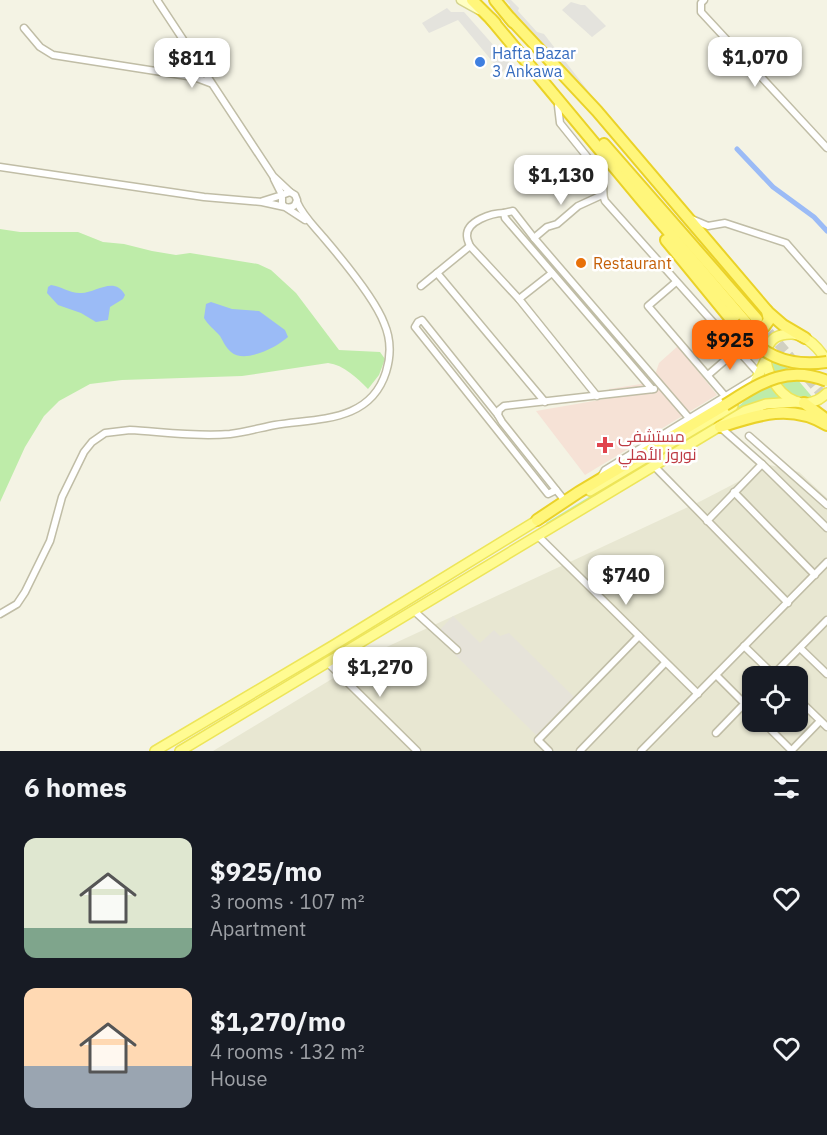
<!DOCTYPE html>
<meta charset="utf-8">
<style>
body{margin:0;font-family:"IBM Plex Sans",Cairo,sans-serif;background:#242831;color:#f1f3f6;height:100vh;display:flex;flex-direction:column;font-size:22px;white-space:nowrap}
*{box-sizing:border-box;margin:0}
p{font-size:20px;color:#9ea1a6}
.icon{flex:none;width:33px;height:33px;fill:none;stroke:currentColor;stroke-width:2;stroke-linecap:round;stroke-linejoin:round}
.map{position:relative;height:751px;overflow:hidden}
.sheet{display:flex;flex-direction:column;background:#171b24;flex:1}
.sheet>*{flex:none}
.tools{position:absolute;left:742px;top:666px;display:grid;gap:12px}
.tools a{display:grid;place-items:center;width:66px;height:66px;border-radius:12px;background:#171b24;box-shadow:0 2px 4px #0004;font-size:30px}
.price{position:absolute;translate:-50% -51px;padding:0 14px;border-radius:12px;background:#fff;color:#222;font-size:20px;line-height:39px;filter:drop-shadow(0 2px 3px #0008)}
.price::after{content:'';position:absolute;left:50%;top:36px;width:18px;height:14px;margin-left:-9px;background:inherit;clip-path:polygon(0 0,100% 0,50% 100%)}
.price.on{background:#ff6e10;color:#111}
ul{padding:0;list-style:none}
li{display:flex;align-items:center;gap:18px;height:150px;padding:0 24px}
li span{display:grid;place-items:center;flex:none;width:168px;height:120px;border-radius:12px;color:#555}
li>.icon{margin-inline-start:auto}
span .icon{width:72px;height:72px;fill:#fffc;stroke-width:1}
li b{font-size:26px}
h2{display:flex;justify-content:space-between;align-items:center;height:72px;padding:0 24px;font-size:26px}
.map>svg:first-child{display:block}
.residential{fill:#e8e7d2;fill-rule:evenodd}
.industrial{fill:#e6e3d9}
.medical{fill:#f6e2d6}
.green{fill:#beeca9}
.parking{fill:#e4e3dd}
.water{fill:#9bbbf6}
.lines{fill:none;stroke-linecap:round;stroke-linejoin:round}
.canal{stroke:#9bbbf6;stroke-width:5}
.trunk-tunnel{stroke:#d1d0c1;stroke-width:10;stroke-dasharray:10 5;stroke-linecap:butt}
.minor-casing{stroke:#c0bda6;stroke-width:9}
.secondary-casing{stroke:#d4d38e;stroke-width:11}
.primary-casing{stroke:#ede559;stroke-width:12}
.trunk-casing{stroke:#ead228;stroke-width:14}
.minor{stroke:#fff;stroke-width:6}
.secondary{stroke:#ffffc3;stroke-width:8}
.primary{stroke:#fffb92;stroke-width:9}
.trunk{stroke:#fff67b;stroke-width:10}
.trunk-bridge-casing{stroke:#ead228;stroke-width:14;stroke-linecap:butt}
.trunk-bridge{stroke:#fff67b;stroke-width:10}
.shop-dot{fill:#3f7fe0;stroke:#fff;stroke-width:2}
.food-dot{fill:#e8710a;stroke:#fff;stroke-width:2}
.health-dot{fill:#e0444e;stroke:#fff;stroke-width:2}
.labels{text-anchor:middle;stroke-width:5;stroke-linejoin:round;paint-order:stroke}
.shop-label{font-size:16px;fill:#366cbe;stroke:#fff;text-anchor:start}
.food-label{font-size:16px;fill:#c56008;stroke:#fff;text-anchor:start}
.health-label{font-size:16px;fill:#be3a42;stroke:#fff;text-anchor:start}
</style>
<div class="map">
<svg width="827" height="751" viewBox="0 0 827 751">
<rect width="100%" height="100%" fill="#f4f3e4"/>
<path class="residential" d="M770,465L799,472L827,498V751H213L378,651L701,501ZM753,676H798V722H753Z"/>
<path class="industrial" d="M453,616L480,643L494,630L500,636L509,633L574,697L536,735L435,635Z"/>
<path class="medical" d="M678,346L717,395L585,475L536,411L611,398L609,389L641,384L655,375L659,363Z"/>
<g class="green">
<path d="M0,229L20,232H78L103,242L124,244L152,251L176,255L190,253L258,264L271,270L296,293L339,350L380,352L385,359L379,375L368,389C357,378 344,365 328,363L242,376L122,380L90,384L59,401L44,416L25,447L0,502Z"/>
<path d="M770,347L814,399C810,399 804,400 799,398C783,393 762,364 770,347Z"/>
<path d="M763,372L772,388L787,400H777L547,526L546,523L740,405L754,392Z"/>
</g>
<g class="parking">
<path d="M505,0H511L519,8L518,11L537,32L544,34L599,105L597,107L555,57L531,38L507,11L510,5Z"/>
<path d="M571,2L581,5H585L606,26L592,37L562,10Z"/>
<path d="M447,8L451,12H464L510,64L502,73L458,20L429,33L422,23Z"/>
</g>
<g class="water">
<path d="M51,285C61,286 69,293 80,293C95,294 114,275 125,295L123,299L110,307L108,320L96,322L81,313L58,305L47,293L48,287Z"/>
<path d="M211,302L232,309L259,311L285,330L288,337C277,347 245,364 231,352C226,348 223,341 220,336C215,330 208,325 204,318L206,304Z"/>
</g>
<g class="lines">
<path class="canal" d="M737,149L773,187L814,217L827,231"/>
<path class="trunk-tunnel" d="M759,321L827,400"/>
<g class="minor-casing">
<g id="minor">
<path d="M157,0L273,176L290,192"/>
<path d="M704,0L701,3V12L827,148"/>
<path d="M24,28L40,47L53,55L194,77L210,83"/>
<path d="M180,74H184L191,68L192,56"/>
<path d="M558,106L560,123L601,174C606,184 601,192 605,201L760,375L605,470L601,477"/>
<path d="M0,167L204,197L262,202L285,207C289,208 292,208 295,205L297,200L295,195L290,192L282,195V204L285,207L305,220"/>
<path d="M263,201L282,195L274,179"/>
<path d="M689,218L708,226L725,223L786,243L827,290"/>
<path d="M534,238L547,227L557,224L578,206L602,195"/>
<path d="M470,246C469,243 467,240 467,236C466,221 492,213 504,213"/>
<path d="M437,273L545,402"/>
<path d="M676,282L648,306L725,396"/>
<path d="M421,286L470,246L519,299L597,396"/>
<path d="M519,299L552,273"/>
<path d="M708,375L737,350"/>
<path d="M652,389L505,218L504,213L513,211L534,238L689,418"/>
<path d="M498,415L422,320L418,322L415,327L548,494L556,490"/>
<path d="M720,427L762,464L827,528"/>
<path d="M749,436L827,505"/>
<path d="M654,466L788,603"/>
<path d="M734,492L815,575"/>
<path d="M565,501L502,422L498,415L499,410L504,406L654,389"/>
<path d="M707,521L762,464"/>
<path d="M538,536L698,694"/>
<path d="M413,610L457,650"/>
<path d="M0,614L17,604L25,592L50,541L62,497L84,452L92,442L105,433L130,430C163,432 198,437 230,434C245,432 260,428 275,425C317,418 370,423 386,372C391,356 391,339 384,323C375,299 341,258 324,238C314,226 303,216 297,202"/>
<path d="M744,646L775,676"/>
<path d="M800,648L827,674"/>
<path d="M327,662L417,751"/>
<path d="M716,675L753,712"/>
<path d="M773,675L827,620"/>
<path d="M798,699L827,727"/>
<path d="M763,722L792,751"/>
<path d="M716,733L745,703"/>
<path d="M792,750L820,721"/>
<path d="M549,751L538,740L639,636"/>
<path d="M580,751L665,663"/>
<path d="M641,751L827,562"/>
</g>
</g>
<g class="secondary-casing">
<path id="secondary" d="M461,0L479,10"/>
</g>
<g class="primary-casing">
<g id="primary">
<path d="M827,362C820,349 807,335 792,334C735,332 784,435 827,393"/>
<path d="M752,389L765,361"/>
<path d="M590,491L733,406"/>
<path d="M155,751L334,645L541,518"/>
<path d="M180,751L745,411L766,404L798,402"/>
</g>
</g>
<g class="trunk-casing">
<g id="trunk">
<path d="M472,0L495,23"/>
<path d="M495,0L513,22"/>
<path d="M510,18L597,111L768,312L783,325L805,338"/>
<path d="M491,19L644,203L750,327L762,351"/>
<path d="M604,144L757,319"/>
<path d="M666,240L734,323"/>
<path d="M749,325L756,329L764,327L769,320L767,311"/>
<path d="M804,403L823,417"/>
<path d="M720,427C757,415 791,403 827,425"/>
<path d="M537,520L579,492L725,405"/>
</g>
</g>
<use href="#minor" class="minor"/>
<use href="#secondary" class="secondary"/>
<use href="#primary" class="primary"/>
<use href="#trunk" class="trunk"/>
<g class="trunk-bridge-casing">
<g id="trunk-bridge">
<path d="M734,323C760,354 786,368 827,362"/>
<path d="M725,405C759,384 786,364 827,381"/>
</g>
</g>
<use href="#trunk-bridge" class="trunk-bridge"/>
</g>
<circle class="shop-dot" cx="480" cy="62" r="6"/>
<circle class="food-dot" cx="581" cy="263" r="6"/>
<path class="health-dot" d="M602 436h6v6h6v6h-6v6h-6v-6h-6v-6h6z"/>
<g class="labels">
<g class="shop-label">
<text x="492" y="59">Hafta Bazar<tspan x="492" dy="18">3 Ankawa</tspan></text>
</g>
<g class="food-label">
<text x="593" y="269">Restaurant</text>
</g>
<g class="health-label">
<text x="618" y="442">مستشفى<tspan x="618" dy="18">نوروز الأهلي</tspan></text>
</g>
</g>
</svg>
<div class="tools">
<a><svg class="icon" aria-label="locate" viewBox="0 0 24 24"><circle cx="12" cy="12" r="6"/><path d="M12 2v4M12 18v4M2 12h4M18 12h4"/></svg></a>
</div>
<b class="price" style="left:755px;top:88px">$1,070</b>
<b class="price" style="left:192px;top:89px">$811</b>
<b class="price" style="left:561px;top:206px">$1,130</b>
<b class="price on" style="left:730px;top:371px">$925</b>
<b class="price" style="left:626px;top:606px">$740</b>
<b class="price" style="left:380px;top:698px">$1,270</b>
</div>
<section class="sheet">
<h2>6 homes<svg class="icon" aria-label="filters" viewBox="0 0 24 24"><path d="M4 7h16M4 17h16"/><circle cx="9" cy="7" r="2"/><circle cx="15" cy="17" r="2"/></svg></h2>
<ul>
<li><span style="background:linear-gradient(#dfe7d0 75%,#7fa58c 0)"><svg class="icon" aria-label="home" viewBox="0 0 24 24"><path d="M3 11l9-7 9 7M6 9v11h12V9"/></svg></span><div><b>$925/mo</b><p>3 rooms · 107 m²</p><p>Apartment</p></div><svg class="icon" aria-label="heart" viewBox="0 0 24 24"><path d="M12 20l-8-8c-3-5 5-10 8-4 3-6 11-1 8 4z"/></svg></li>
<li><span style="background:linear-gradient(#ffd9b3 65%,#9aa5b1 0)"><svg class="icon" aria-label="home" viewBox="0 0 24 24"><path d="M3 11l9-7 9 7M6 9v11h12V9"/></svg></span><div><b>$1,270/mo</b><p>4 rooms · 132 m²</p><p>House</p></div><svg class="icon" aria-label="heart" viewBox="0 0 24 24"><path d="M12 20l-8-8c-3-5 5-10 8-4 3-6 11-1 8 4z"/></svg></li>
</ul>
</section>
